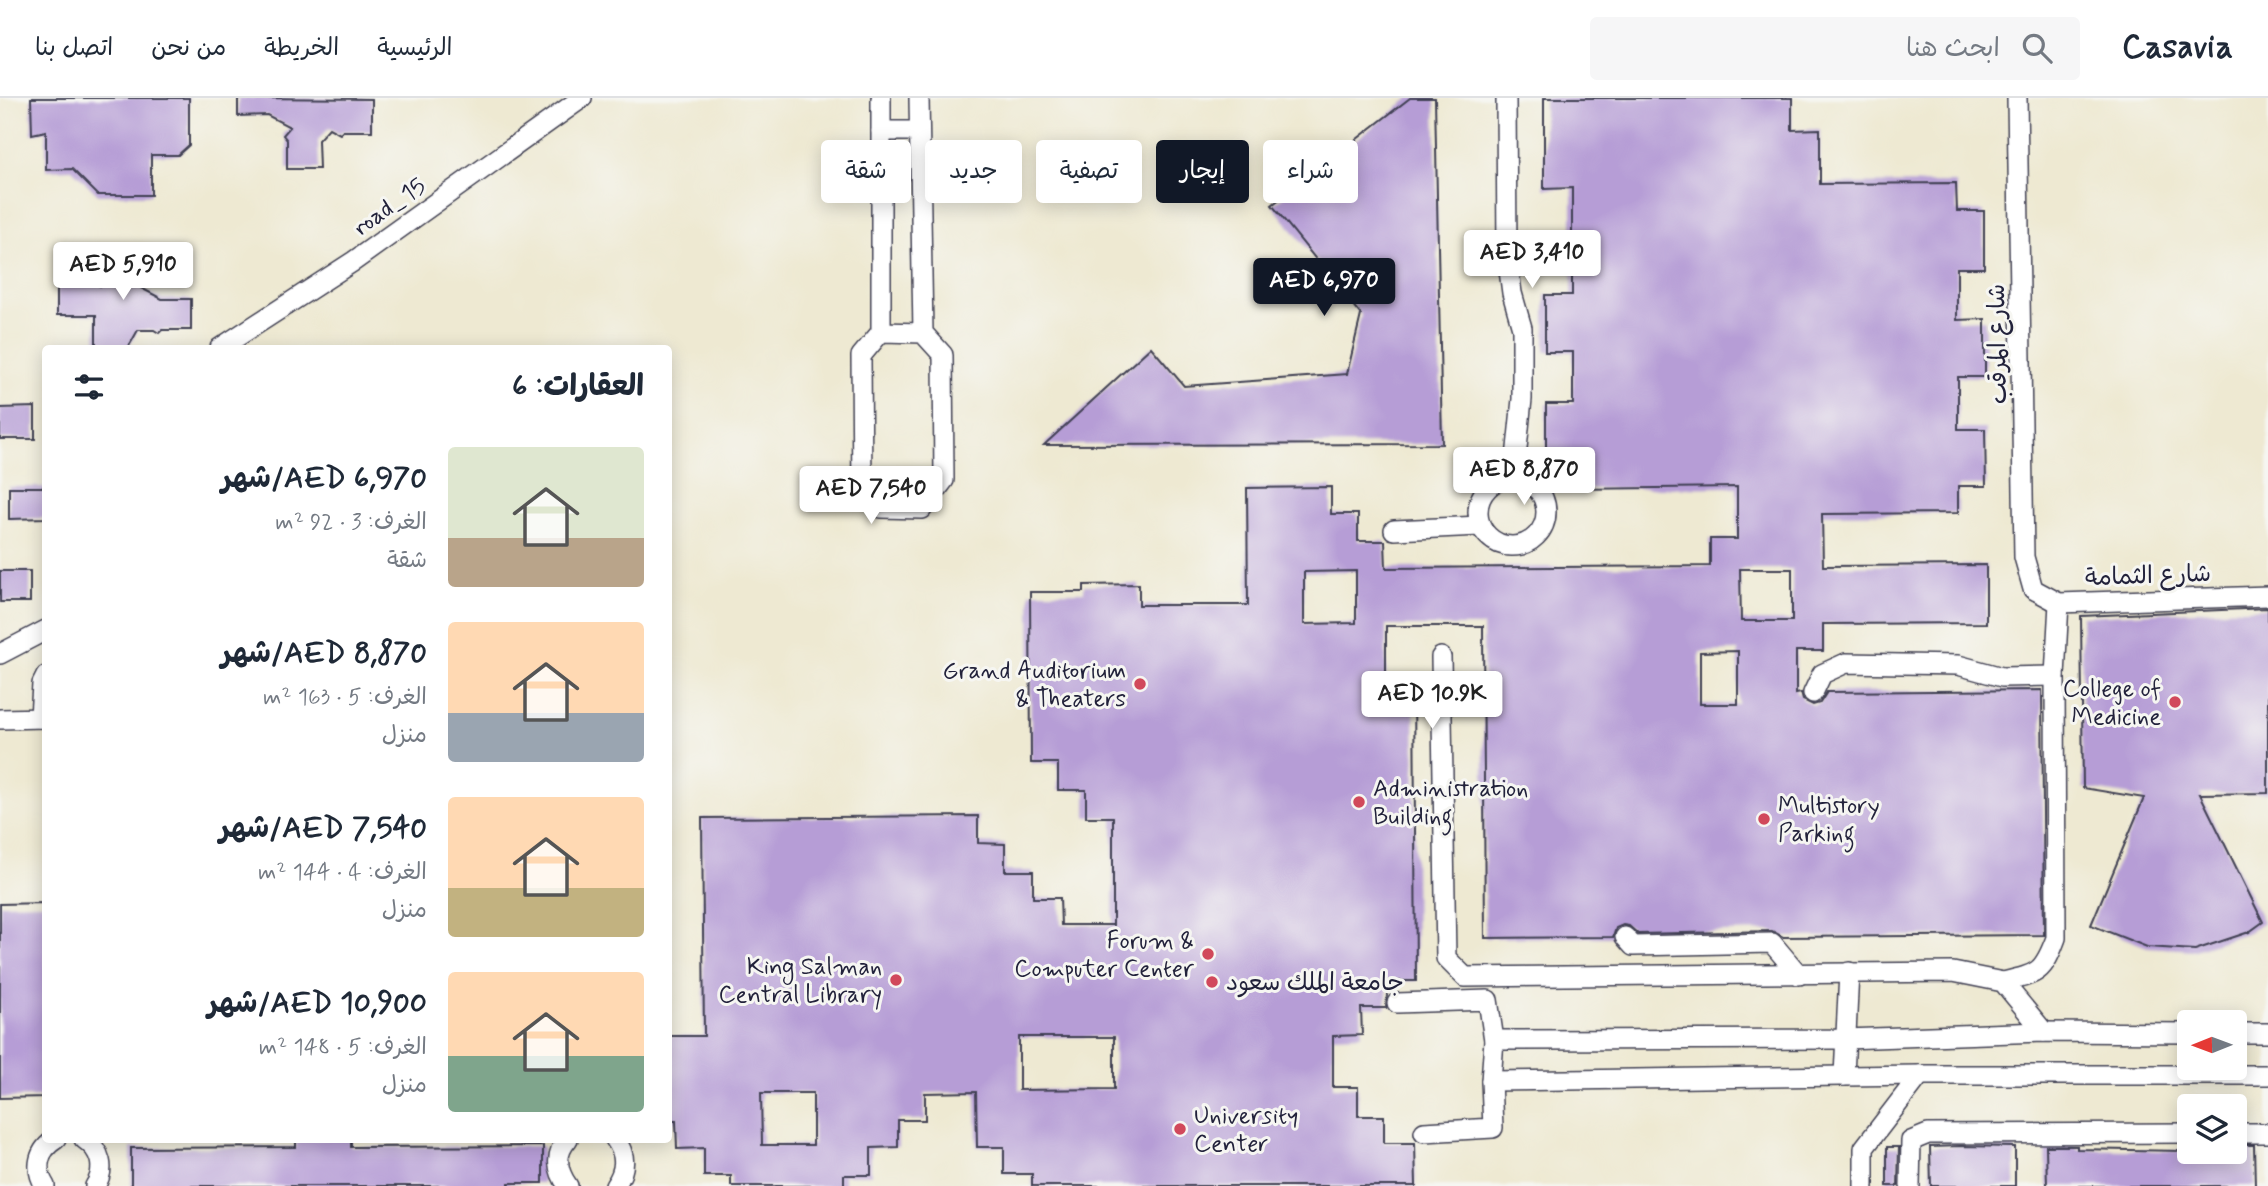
<!DOCTYPE html>
<html lang="ar">
<meta charset="utf-8">
<style>
body{margin:0;font-family:Mynerve,"Playpen Sans Arabic",sans-serif;background:#f6f6f7;color:#1f2937;direction:rtl;height:100vh;display:flex;flex-direction:column;font-size:26px;white-space:nowrap}
*{box-sizing:border-box;margin:0}
p{font-size:23px;color:#747a83}
.icon{flex:none;width:38px;height:38px;fill:none;stroke:currentColor;stroke-width:2;stroke-linecap:round;stroke-linejoin:round}
.map{position:relative;flex:1;overflow:hidden;direction:ltr}
.details{position:absolute;left:42px;top:247px;width:630px;height:798px;display:flex;flex-direction:column;background:#fff;border-radius:7px;box-shadow:0 4px 18px #0003;direction:rtl}
.details>*{flex:none}
.banner{position:absolute;left:693px;top:42px;width:665px;height:63px;direction:rtl;display:flex;gap:14px}
.needle{width:46px;rotate:269deg}
.tools{position:absolute;left:2177px;top:912px;display:grid;gap:14px}
.tools a{display:grid;place-items:center;width:70px;height:70px;border-radius:7px;background:#fff;box-shadow:0 4px 18px #0003;font-size:35px}
.price{position:absolute;translate:-50% -60px;padding:0 16px;border-radius:7px;background:#fff;color:#222;font-size:23px;line-height:46px;filter:drop-shadow(0 2px 4px #0008)}
.price::after{content:'';position:absolute;left:50%;top:42px;width:21px;height:16px;margin-left:-10px;background:inherit;clip-path:polygon(0 0,100% 0,50% 100%)}
.price.on{background:#111827;color:#fff}
ul{padding:0;list-style:none}
li{display:flex;align-items:center;gap:21px;height:175px;padding:0 28px}
li span{display:grid;place-items:center;flex:none;width:196px;height:140px;border-radius:7px;color:#555}
li>.icon{margin-inline-start:auto}
span .icon{width:84px;height:84px;fill:#fffc;stroke-width:1}
li b{font-size:30px}
h2{display:flex;justify-content:space-between;align-items:center;height:84px;padding:0 28px;font-size:30px}
.tag{padding:0 24px;border-radius:7px;background:#fff;box-shadow:0 4px 18px #0003;font-size:24px;line-height:63px}
.tag.on{background:#111827;color:#fff}
header{display:flex;align-items:center;gap:42px;box-sizing:border-box;height:98px;padding:0 35px;background:#fff;border-bottom:2px solid #e0e1e3}
header strong{font-size:33px}
nav{display:flex;gap:38px;margin-inline-start:auto;font-size:24px}
.search{width:490px;height:63px;background:#f6f6f7;display:flex;align-items:center;gap:18px;box-sizing:border-box;padding:0 24px;border-radius:7px;color:#747a83;font-size:26px}
.map>svg:first-child{display:block}
.building{fill:#b69dd6;fill-rule:evenodd}
.lines{fill:none;stroke-linecap:round;stroke-linejoin:round}
.minor-casing{stroke:#414052;stroke-width:22}
.minor{stroke:#fff;stroke-width:19}
.poi-dot{fill:#d1495b;stroke:#f6f6f2;stroke-width:2.5}
.labels{text-anchor:middle;stroke-width:6;stroke-linejoin:round;paint-order:stroke}
.street-label{font-size:24px;fill:#22223b;stroke:#f6f6f2}
.poi-label{font-size:24px;fill:#22223b;stroke:#f6f6f2;text-anchor:end}
</style>
<header>
<strong>Casavia</strong>
<div class="search"><svg class="icon" aria-label="search" viewBox="0 0 24 24"><circle cx="10" cy="10" r="6"/><path d="M15 15l6 6"/></svg>ابحث هنا</div>
<nav><a>الرئيسية</a><a>الخريطة</a><a>من نحن</a><a>اتصل بنا</a></nav>
</header>
<div class="map">
<svg width="2268" height="1088" viewBox="0 0 2268 1088">
<rect width="100%" height="100%" fill="#f6f6f2"/>
<filter id="ink" filterUnits="userSpaceOnUse"><feTurbulence type="fractalNoise" baseFrequency=".0143" numOctaves="2"/><feDisplacementMap in="SourceGraphic" scale="14" xChannelSelector="R" yChannelSelector="G"/><feConvolveMatrix kernelMatrix="1 2 1 2 8 2 1 2 1" color-interpolation-filters="sRGB"/></filter>
<filter id="wash" filterUnits="userSpaceOnUse"><feTurbulence type="fractalNoise" baseFrequency=".00686" numOctaves="4" result="noise"/><feDisplacementMap in="SourceGraphic" scale="28" xChannelSelector="R" yChannelSelector="G"/><feGaussianBlur stdDeviation="1.57" result="paint"/><feColorMatrix in="noise" values="0 0 0 0 0 0 0 0 0 0 0 0 0 0 0 0 0 1.4 0 .05"/><feComposite in="paint" operator="in"/></filter>
<g filter="url(#wash)">
<rect width="100%" height="100%" fill="#eee9d2"/>
<g id="blocks">
<g class="building">
<path d="M31,0H189V47L178,57H151V97H98L72,71L46,72V33L32,36Z"/>
<path d="M238,0L372,1V33H343L340,36L329,30L318,42L319,71H287V42L283,37L290,29L267,17L238,18Z"/>
<path d="M1410,0H1435L1442,346L1044,347L1151,249L1184,288L1347,276L1361,217L1272,107Z"/>
<path d="M1544,0H1792V32L1820,31V86L1956,85L1957,113H1984V170H1957V222L1985,221V279H1958V331H1985L1986,388H1958V415L1822,416L1823,468L1986,467V525L1823,526V553H1796V596L1801,595L1803,602L1813,607L1820,605L1827,594L2042,592L2044,837L1783,839L1772,833L1638,836L1629,828L1623,827L1616,830L1613,839L1485,840L1483,528H1386V579H1414L1416,883H1388L1386,910H1361L1362,937L1333,938V989H1358V1018H1384V1045H1415L1416,1088H1032V1076H1004V1049H977L976,994L925,995V1022H898V1049L871,1050V1077H844V1088H731V1078H704V1050L677,1051L676,1023H668V938H704L702,720L978,718V745L1005,746V773H1033V800H1060L1061,827H1113V719H1086V692H1058V665H1031L1030,494H1084V487L1139,486V507H1248L1247,390L1331,389V416H1358V443H1385L1386,470L1710,468V441H1737V389L1574,391L1573,363H1555L1546,366V306H1573V254H1545V197H1572V169H1579L1572,146V90L1544,91ZM1740,471H1792V523H1741ZM1356,473V525L1304,526V474ZM1738,553V606H1700V554ZM1019,939H1114V991L1019,992ZM761,995H813V1047H762Z"/>
<path d="M112,147H143V175L146,181L141,190L162,201H191V232H162L159,235L154,232H138L128,250H96V217H57V185H86L89,182L100,188L112,176Z"/>
<path d="M35,309V341H0V310Z"/>
<path d="M9,389H46V420L9,421Z"/>
<rect x="0" y="473" width="30" height="31"/>
<path d="M2268,510V695L2200,696L2263,824L2249,834L2195,852L2147,849L2091,827L2144,700L2083,690L2081,518Z"/>
<path d="M46,805V999L0,1000V806Z"/>
<path d="M296,1041H351V1049L543,1048V1085H509V1088H131V1050L296,1049Z"/>
<path d="M2235,1047H2254L2255,1088H2047L2046,1048H2077V1051L2235,1054Z"/>
<path d="M1961,1048L2015,1049V1088H1931L1930,1049Z"/>
<path d="M1887,1049H1899L1898,1088H1887Z"/>
</g>
</g>
</g>
<g filter="url(#ink)">
<use href="#blocks" fill-opacity="0" stroke="#414052" stroke-width="2"/>
<g class="lines">
<g class="minor-casing">
<g id="minor">
<path d="M919,0L923,235L943,257L944,382L922,411L881,410L862,396L861,258L881,234L923,235"/>
<path d="M1506,0L1507,157L1512,195L1522,230V301L1514,380"/>
<path d="M2017,0L2024,459L2033,491L2059,505L2268,498"/>
<path d="M881,33H919"/>
<path d="M881,234V0"/>
<path d="M220,250L354,163L582,0"/>
<circle cx="1512" cy="414" r="34"/>
<path d="M1394,432L1480,428"/>
<path d="M0,556L46,532"/>
<path d="M1441,559L1446,860L1465,879L1953,874L2003,884L2044,934"/>
<path d="M1813,595L1822,576L1846,565L1958,567L2002,579L2055,578"/>
<path d="M40,620L42,586L46,578"/>
<path d="M0,621L46,620"/>
<path d="M1625,839L1633,848L1772,845L1799,877"/>
<path d="M2003,884C2038,876 2043,875 2056,840L2055,578L2059,505"/>
<path d="M1397,905L1488,902L1494,942L1491,983L1493,1030L1424,1034"/>
<path d="M2235,935H2268"/>
<path d="M1494,942L1845,941L2044,934L2189,935"/>
<path d="M1844,978L1849,874"/>
<path d="M1491,983L1920,977H2268"/>
<path d="M2235,1035H2268"/>
<path d="M84,1041C101,1052 106,1071 95,1088"/>
<path d="M45,1088C34,1070 38,1052 56,1041"/>
<path d="M568,1088C557,1073 554,1056 568,1041"/>
<path d="M615,1088C626,1072 627,1057 615,1041"/>
<path d="M1864,1088V1050L1920,977"/>
<path d="M1910,1088L1911,1043L1928,1036L2189,1035"/>
</g>
</g>
<use href="#minor" class="minor"/>
</g>
</g>
<g class="poi-dot">
<circle cx="1140" cy="586" r="7"/>
<circle cx="2175" cy="604" r="7"/>
<circle cx="1359" cy="704" r="7"/>
<circle cx="1764" cy="721" r="7"/>
<circle cx="1208" cy="856" r="7"/>
<circle cx="896" cy="882" r="7"/>
<circle cx="1212" cy="884" r="7"/>
<circle cx="1180" cy="1031" r="7"/>
</g>
<g class="labels">
<g class="street-label">
<text transform="translate(389 108) rotate(-35)" y="8">road_15</text>
<text transform="translate(1997 246) rotate(-91)" y="8">شارع المرقب</text>
<text transform="translate(2148 477) rotate(-2)" y="8">شارع الثمامة</text>
</g>
<g class="poi-label">
<text x="1126" y="580">Grand Auditorium<tspan x="1126" dy="28">&amp; Theaters</tspan></text>
<text x="2161" y="598">College of<tspan x="2161" dy="28">Medicine</tspan></text>
<text x="1373" y="698" text-anchor="start">Administration<tspan x="1373" dy="28">Building</tspan></text>
<text x="1778" y="715" text-anchor="start">Multistory<tspan x="1778" dy="28">Parking</tspan></text>
<text x="1194" y="850">Forum &amp;<tspan x="1194" dy="28">Computer Center</tspan></text>
<text x="882" y="876">King Salman<tspan x="882" dy="28">Central Library</tspan></text>
<text x="1226" y="892" text-anchor="start">جامعة الملك سعود</text>
<text x="1194" y="1025" text-anchor="start">University<tspan x="1194" dy="28">Center</tspan></text>
</g>
</g>
</svg>
<div class="tools">
<a><svg class="needle" viewBox="-14 -14 28 28"><path d="M0-13l5 13h-10z" fill="#e53935"/><path d="M0 13l5-13h-10z" fill="#747a83"/></svg></a>
<a><svg class="icon" aria-label="layers" viewBox="0 0 24 24"><path d="M12 4l9 5-9 5-9-5zM3 14l9 5 9-5"/></svg></a>
</div>
<b class="price" style="left:1532px;top:192px">AED 3,410</b>
<b class="price" style="left:123px;top:204px">AED 5,910</b>
<b class="price on" style="left:1324px;top:220px">AED 6,970</b>
<b class="price" style="left:1524px;top:409px">AED 8,870</b>
<b class="price" style="left:871px;top:428px">AED 7,540</b>
<b class="price" style="left:1432px;top:633px">AED 10.9K</b>
<div class="banner">
<a class="tag">شراء</a>
<a class="tag on">إيجار</a>
<a class="tag">تصفية</a>
<a class="tag">جديد</a>
<a class="tag">شقة</a>
</div>
<section class="details">
<h2>العقارات: 6<svg class="icon" aria-label="filters" viewBox="0 0 24 24"><path d="M4 7h16M4 17h16"/><circle cx="9" cy="7" r="2"/><circle cx="15" cy="17" r="2"/></svg></h2>
<ul>
<li><span style="background:linear-gradient(#dfe7d0 65%,#b9a48a 0)"><svg class="icon" aria-label="home" viewBox="0 0 24 24"><path d="M3 11l9-7 9 7M6 9v11h12V9"/></svg></span><div><b>AED 6,970/شهر</b><p>الغرف: 3 · 92 m²</p><p>شقة</p></div></li>
<li><span style="background:linear-gradient(#ffd9b3 65%,#9aa5b1 0)"><svg class="icon" aria-label="home" viewBox="0 0 24 24"><path d="M3 11l9-7 9 7M6 9v11h12V9"/></svg></span><div><b>AED 8,870/شهر</b><p>الغرف: 5 · 163 m²</p><p>منزل</p></div></li>
<li><span style="background:linear-gradient(#ffd9b3 65%,#c2b280 0)"><svg class="icon" aria-label="home" viewBox="0 0 24 24"><path d="M3 11l9-7 9 7M6 9v11h12V9"/></svg></span><div><b>AED 7,540/شهر</b><p>الغرف: 4 · 144 m²</p><p>منزل</p></div></li>
<li><span style="background:linear-gradient(#ffd9b3 60%,#7fa58c 0)"><svg class="icon" aria-label="home" viewBox="0 0 24 24"><path d="M3 11l9-7 9 7M6 9v11h12V9"/></svg></span><div><b>AED 10,900/شهر</b><p>الغرف: 5 · 148 m²</p><p>منزل</p></div></li>
</ul>
</section>
</div>
